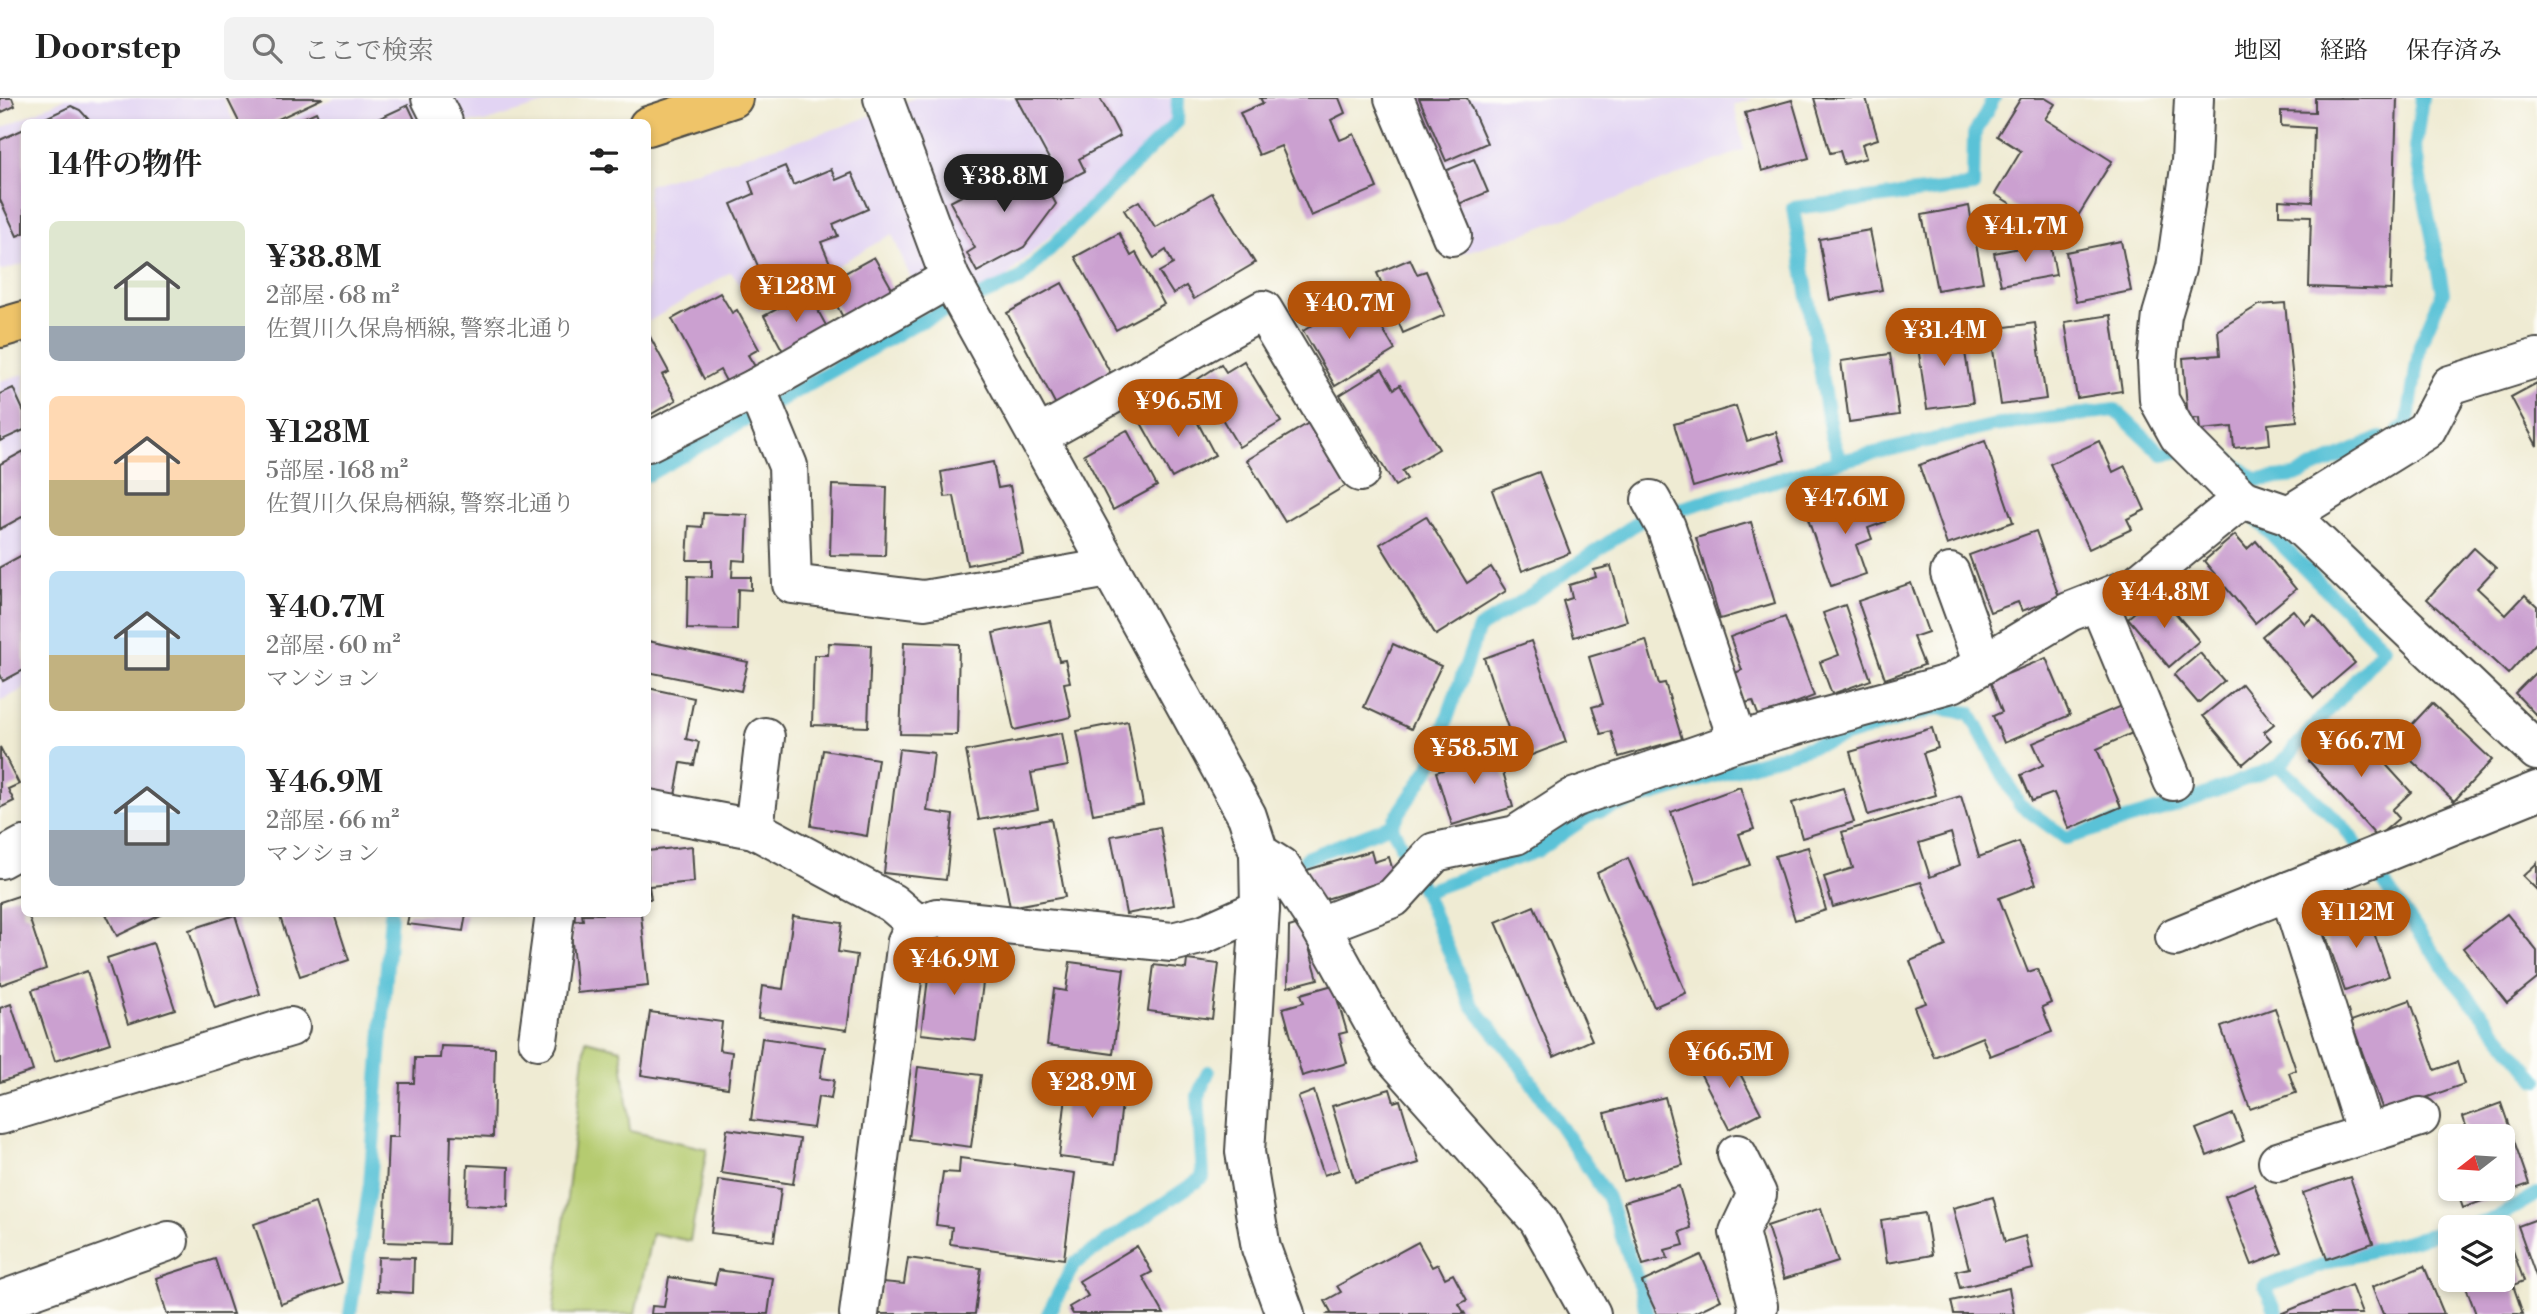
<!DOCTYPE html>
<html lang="ja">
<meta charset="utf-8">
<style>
body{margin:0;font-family:"Libre Bodoni","Noto Serif JP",serif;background:#f2f2f2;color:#222;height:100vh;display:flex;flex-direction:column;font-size:26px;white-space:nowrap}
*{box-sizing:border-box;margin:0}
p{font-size:23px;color:#767676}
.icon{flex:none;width:38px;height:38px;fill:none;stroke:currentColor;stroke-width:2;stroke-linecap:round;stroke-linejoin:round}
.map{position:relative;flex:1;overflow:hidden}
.panel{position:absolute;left:21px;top:21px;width:630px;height:798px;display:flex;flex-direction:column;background:#fff;border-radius:10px;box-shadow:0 4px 10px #0003}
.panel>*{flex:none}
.needle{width:46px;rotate:253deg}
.tools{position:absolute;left:2438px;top:1026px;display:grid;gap:14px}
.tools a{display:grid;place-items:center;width:77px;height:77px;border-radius:10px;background:#fff;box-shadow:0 4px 10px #0003;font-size:35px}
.price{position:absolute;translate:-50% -60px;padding:0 16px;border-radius:24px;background:#b45309;color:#fff;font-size:23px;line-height:46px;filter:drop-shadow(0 2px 4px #0008)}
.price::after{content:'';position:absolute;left:50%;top:42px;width:21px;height:16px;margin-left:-10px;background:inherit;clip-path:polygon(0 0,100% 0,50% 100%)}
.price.active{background:#222;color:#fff}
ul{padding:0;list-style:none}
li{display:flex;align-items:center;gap:21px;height:175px;padding:0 28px}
li span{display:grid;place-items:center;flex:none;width:196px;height:140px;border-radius:10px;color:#555}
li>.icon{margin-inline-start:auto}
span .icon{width:84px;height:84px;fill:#fffc;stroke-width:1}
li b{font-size:30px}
h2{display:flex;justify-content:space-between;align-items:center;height:84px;padding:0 28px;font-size:30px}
header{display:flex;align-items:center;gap:42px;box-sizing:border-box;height:98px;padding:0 35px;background:#fff;border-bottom:2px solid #e0e0e0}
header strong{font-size:33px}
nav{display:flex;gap:38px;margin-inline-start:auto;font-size:24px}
.search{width:490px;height:63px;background:#f2f2f2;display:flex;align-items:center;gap:18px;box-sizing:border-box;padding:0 24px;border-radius:10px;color:#767676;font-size:26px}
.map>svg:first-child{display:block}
.built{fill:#e2d4f3}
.green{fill:#b5cb6f;stroke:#707b4d;stroke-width:2}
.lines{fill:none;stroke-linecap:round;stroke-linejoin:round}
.stream{stroke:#5ac2d7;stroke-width:14}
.building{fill:#cba0d0;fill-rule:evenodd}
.minor-casing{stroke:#484844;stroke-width:42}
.primary-casing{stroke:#484844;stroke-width:42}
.minor{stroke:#fff;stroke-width:38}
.primary{stroke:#efc469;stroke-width:38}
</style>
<header>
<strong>Doorstep</strong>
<div class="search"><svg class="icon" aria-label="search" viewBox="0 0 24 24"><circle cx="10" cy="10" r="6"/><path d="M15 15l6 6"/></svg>ここで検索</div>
<nav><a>地図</a><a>経路</a><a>保存済み</a></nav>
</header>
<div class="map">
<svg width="2537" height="1216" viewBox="0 0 2537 1216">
<rect width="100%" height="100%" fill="#fdfcf7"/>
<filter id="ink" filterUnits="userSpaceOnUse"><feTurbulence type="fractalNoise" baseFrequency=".0143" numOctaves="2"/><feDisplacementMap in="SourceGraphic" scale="14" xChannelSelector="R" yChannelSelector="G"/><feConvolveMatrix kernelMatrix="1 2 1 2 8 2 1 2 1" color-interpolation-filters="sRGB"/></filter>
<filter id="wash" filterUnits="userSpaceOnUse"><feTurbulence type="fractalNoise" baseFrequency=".00686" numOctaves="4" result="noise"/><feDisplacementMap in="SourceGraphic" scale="28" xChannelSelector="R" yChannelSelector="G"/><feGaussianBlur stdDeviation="1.57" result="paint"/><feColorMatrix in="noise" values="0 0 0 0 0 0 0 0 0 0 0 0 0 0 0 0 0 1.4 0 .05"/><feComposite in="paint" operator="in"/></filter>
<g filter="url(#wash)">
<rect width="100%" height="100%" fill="#efebd3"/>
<g class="built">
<path d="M66,0H223L234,24H24V166L0,173V31Z"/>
<path d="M334,0H564L484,24H285Z"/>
<path d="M915,0H1185L1184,14L989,195H917L892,136L758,213L731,174L648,224V87L844,28Z"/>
<path d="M1399,0H1754L1734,7L1744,52L1526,135L1459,156Z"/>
<path d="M24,276V591L0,603V283Z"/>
</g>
<path class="green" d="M586,942L621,951L630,1033L707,1051L690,1143L652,1135L635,1216H553Z"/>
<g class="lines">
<g class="stream">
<path d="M2399,332L2407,328L2420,247L2443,194L2415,50L2422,0"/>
<path d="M2216,352L2256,382L2295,378L2381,340"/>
<path d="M1840,363L1831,336L1793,110L1973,88L1974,37L1994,0"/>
<path d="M648,377L915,226L1020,181L1177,24L1178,0"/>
<path d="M2279,668L2343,728L2451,879L2537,982"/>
<path d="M1391,727L1424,794L1471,906L1516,961L1608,1100L1641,1192L1647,1216"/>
<path d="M1306,760L1391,727L1430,669L1479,530L1529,499L1640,423L1840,363L1992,328L2115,312L2162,356L2187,352"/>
<path d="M1424,794L1537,753L1593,715L1938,610L1970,615L2019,706L2066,740L2186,704L2279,668L2384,550L2259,424"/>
<path d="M2463,1129L2496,1120L2537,1096"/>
<path d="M350,1216L370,1086L391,816"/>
<path d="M1048,1216L1074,1166L1203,1079L1198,998L1208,974"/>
<path d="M2277,1216L2265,1189L2335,1162L2450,1132"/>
</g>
</g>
<g id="blocks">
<g class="building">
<path d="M0,0H12L15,8L0,15Z"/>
<path d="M227,0H323L272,24H239Z"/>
<path d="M1016,0H1100L1120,38L1079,61L1085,73L1062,85Z"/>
<path d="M1260,0H1339L1345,15L1331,22L1340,42L1354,36L1377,90L1311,118L1281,48L1259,57L1240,15L1263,5Z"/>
<path d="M1419,0H1467L1487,45L1446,63Z"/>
<path d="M1814,0H1866L1878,41L1862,46L1866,60L1844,66L1840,53L1830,55Z"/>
<path d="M2021,0H2045L2055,6L2045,21L2112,63L2070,131L2047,117L2042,125L1995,96L2021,53L1997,38Z"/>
<path d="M2315,0H2397L2391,192L2309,189L2311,118L2279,117V102L2312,104L2314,30L2281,28V13L2315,14Z"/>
<path d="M1792,2L1809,60L1762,73L1745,15Z"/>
<path d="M408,7L416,24H380L378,21Z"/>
<path d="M71,8L80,12L91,24H37Z"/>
<path d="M316,14L321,24H294Z"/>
<path d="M24,31V135L17,138L0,102V42Z"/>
<path d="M1032,61L1056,106L1024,149L977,174L967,155L975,150L950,104Z"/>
<path d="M1474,61L1488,94L1454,108L1440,75Z"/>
<path d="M785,68L793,87L831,71L836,82L852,75L868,111L833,126L838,138L821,144L830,165L768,191L731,106L754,96L749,83Z"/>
<path d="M1212,95L1255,165L1194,201L1186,188L1173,196L1159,174L1173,166L1166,152L1154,160L1124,112L1139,103L1155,129Z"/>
<path d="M1969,108L1983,184L1937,192L1922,117Z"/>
<path d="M1870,132L1882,192L1830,202L1819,141Z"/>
<path d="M1119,135L1131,158L1136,155L1164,206L1116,232L1075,159Z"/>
<path d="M2121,143L2131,193L2076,204L2066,154Z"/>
<path d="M2050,144L2056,177L2001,187L1994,155Z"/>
<path d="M874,159L894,194L844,221L825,186Z"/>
<path d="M1410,161L1417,176L1426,173L1445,217L1403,235L1377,175Z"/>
<path d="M1062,185L1111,276L1056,307L1007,215Z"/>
<path d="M808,194L829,233L785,257L764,218Z"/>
<path d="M720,195L732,215L737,212L759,251L748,257L756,270L727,285L720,272L704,281L672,221Z"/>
<path d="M1362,197L1395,252L1335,288L1303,233Z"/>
<path d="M2285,205L2297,323L2268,326L2270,346L2234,350L2232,329L2200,332L2199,320L2188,321L2183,260L2220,257L2218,232L2259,207Z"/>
<path d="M2111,217L2122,293L2077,300L2065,224Z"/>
<path d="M2035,225L2046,301L2001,307L1990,231Z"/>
<path d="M1961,229L1973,305L1927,311L1916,235Z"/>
<path d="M648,235L669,274L662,277L676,302L648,318Z"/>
<path d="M1890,256L1899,317L1849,324L1841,263Z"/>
<path d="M1244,263L1281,324L1239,349L1198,281L1221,266L1226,274Z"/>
<path d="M1382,271L1394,291L1400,287L1439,351L1402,373L1407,381L1395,388L1340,297Z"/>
<path d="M2537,285V348L2511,299Z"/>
<path d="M13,290L24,314V332L0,343V296Z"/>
<path d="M1185,301L1215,357L1172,380L1141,325Z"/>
<path d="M1736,308L1747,343L1776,334L1785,362L1693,389L1674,326Z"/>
<path d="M1312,323L1350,385L1285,424L1247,362Z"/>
<path d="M1127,332L1157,388L1113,412L1084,356Z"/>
<path d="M1985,343L2013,424L1947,447L1919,367Z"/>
<path d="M2099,343L2113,374L2125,368L2145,412L2127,421L2132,431L2089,451L2050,366Z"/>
<path d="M24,353V418L0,431V366Z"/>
<path d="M993,364L998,390L1010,388L1023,456L967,467L954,398L945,399L941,374Z"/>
<path d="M1539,374L1570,455L1522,473L1492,392Z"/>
<path d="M832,387L887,389L885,458L830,457Z"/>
<path d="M1875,394L1885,424L1868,430L1872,441L1856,447L1866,476L1831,488L1807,418Z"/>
<path d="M703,415L748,417L746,463L733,462L732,479H751V492L738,491L737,532L687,531L688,478L712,479V462H687L689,428L702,429Z"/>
<path d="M1426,418L1467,485L1491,469L1506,493L1436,537L1380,446Z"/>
<path d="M1751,424L1775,505L1720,521L1696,440Z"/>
<path d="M2036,433L2059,499L2022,513L2018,504L1990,514L1969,457Z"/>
<path d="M2235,437L2247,451L2256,443L2296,491L2255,525L2204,463Z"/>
<path d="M2474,450L2496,470L2477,490L2506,517L2525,497L2537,508V544L2508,576L2427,501Z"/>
<path d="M24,456V572L3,583L0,576V469Z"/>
<path d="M1611,468L1627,523L1574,539L1563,503L1572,500L1569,487L1596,479L1594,472Z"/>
<path d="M1911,485L1928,534L1913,539L1924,567L1885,581L1858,503Z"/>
<path d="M2158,494L2199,543L2169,569L2128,520Z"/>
<path d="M1845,507L1871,582L1832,596L1820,564L1839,557L1823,515Z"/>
<path d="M2293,512L2305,526L2314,517L2355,565L2314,600L2262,538Z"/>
<path d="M1785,519L1814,598L1759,619L1753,603L1745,605L1735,575L1742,572L1730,539Z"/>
<path d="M1050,523L1059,563L1065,562L1070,584L1064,585L1071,619L1014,632L993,535Z"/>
<path d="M1646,542L1659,586L1665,585L1682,641L1619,659L1611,633L1601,636L1592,609L1603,606L1589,559Z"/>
<path d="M648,543L748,564L741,593L648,574Z"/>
<path d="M1531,543L1566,644L1519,662L1484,560Z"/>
<path d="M904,544L959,546L957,637L900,636Z"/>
<path d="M829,545L871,547L868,629L812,627L814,557H828Z"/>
<path d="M1393,546L1441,568L1411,631L1364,609Z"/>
<path d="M2200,555L2224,583L2198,605L2174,577Z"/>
<path d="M2046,560L2070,617L2004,645L1993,618L2002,614L1990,583Z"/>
<path d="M2537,573V618L2515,595Z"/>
<path d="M2242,586L2274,626L2264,634L2271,642L2243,666L2203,618Z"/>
<path d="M648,590L694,600L686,641L699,644L694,667L681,665L674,703L648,698Z"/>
<path d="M2128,605L2139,632L2097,651L2121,709L2069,731L2054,695L2032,703L2021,677L2043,667L2033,645Z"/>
<path d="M2432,605L2492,662L2454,703L2394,646Z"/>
<path d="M1128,623L1143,707L1093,716L1077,633Z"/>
<path d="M2349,626L2411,694L2392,712L2399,720L2377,739L2309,663Z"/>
<path d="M1932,630L1938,650L1923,655L1936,697L1868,717L1850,654Z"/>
<path d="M1062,635L1068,668L1031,675L1038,711L979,722L966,653Z"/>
<path d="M1480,646L1484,660L1498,656L1513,709L1452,727L1436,674L1459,667L1455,654Z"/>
<path d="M0,649L19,686L8,691L14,703L0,710Z"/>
<path d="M899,651L934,655L927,713L953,717L946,782L884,775Z"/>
<path d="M823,652L878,661L867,738L811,728Z"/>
<path d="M1740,689L1754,731L1739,736L1750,767L1696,786L1671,714Z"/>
<path d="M1843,690L1854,724L1802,740L1792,705Z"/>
<path d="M1961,698L1979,759L2019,744L2036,786L1999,800L2028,874L2037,871L2051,905L2042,909L2052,934L1990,958L1982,939L1934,959L1914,909L1926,905L1910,863L1946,848L1921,784L1833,809L1824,779L1853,770L1842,734ZM1951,735L1960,767L1930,779L1919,745Z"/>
<path d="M1051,721L1065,799L1010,809L995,731Z"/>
<path d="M1160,729L1174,807L1126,816L1111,738Z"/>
<path d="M692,748L694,784L649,788L651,801H648V753Z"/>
<path d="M1808,749L1826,812L1795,822L1775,758Z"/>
<path d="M1371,753L1374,764L1389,759L1395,780L1316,804L1307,772Z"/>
<path d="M1628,760L1686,895L1654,909L1597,775Z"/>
<path d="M2537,765V792L2523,778Z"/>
<path d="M21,797L24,816H28L46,871L0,887V804Z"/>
<path d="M1534,808L1592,942L1554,959L1496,824Z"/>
<path d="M2366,812L2389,878L2345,893L2322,827Z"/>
<path d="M106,816H163L117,838Z"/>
<path d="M279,816H334L349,862L300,878Z"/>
<path d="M409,816H466L463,833L407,826Z"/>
<path d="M582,816H641L648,888L577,895L570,823L583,822Z"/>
<path d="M2507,816L2537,853V881L2507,905L2463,850Z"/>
<path d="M235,817L260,896L215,910L189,832Z"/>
<path d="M793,818L842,825L838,854L857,857L847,932L758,920L762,888L783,891Z"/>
<path d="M1302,825L1318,881L1288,889L1289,829Z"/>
<path d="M153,845L175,911L128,926L107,860Z"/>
<path d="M945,854L986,860L976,942L921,936L930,865L943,867Z"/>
<path d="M1187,862L1219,866L1212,921L1148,913L1154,867L1186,871Z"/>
<path d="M1070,864L1124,871L1113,956L1047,947L1054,891L1066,893Z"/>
<path d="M87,873L110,945L55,963L32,892Z"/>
<path d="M1333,887L1347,934L1339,936L1347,965L1302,978L1283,910L1304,904L1301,896Z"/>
<path d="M2410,902L2435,972L2457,964L2464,986L2384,1015L2351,923Z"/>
<path d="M11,906L33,973L0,984V910Z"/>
<path d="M2275,910L2296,972L2289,975L2296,995L2250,1011L2221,929Z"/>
<path d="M650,914L722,924L719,952L732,954L728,990L641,977Z"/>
<path d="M762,940L825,949L820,980L834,982L831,1001L818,999L813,1030L751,1022Z"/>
<path d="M441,948L495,950L493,1039L451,1037L448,1146L384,1144L388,1039H398L400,985H414L415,960H440Z"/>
<path d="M1728,953L1761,1015L1729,1031L1697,969Z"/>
<path d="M918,969L981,977L971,1049L909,1041Z"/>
<path d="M1079,974L1116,979L1114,996H1123L1115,1066L1059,1059L1067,989L1077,990Z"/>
<path d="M1390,991L1394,1004L1400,1002L1419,1065L1355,1084L1332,1008Z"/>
<path d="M1314,993L1339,1072L1324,1077L1298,999Z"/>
<path d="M1665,999L1683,1067L1623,1083L1605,1015Z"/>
<path d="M2501,1005L2529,1086L2463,1110L2456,1090H2502V1038H2458L2468,1034L2463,1019Z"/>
<path d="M2233,1016L2244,1043L2207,1058L2196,1031Z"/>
<path d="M727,1031L800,1041L793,1086L721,1075Z"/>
<path d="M960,1060L1075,1075L1064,1161L950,1146L952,1129L936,1127L943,1074L959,1075Z"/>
<path d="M468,1067L509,1069L508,1109L466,1107Z"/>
<path d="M2350,1079L2373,1145L2327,1161L2303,1095Z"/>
<path d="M718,1082L781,1091L774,1143L711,1135Z"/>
<path d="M2254,1086L2282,1155L2252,1167L2225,1098Z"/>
<path d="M1679,1088L1691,1130L1680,1134L1684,1147L1665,1152L1668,1160L1643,1167L1624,1104Z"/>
<path d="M1993,1099L2005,1144L2025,1138L2033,1171L1960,1190L1956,1173L1969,1170L1953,1110Z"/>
<path d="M315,1105L342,1185L281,1206L254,1126Z"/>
<path d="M1821,1110L1838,1164L1784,1181L1767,1128Z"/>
<path d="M1925,1115L1932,1157L1887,1165L1881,1122Z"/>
<path d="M2537,1121V1181L2518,1128Z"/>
<path d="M2507,1136L2524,1183L2513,1187L2523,1216H2476L2463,1181H2502V1137Z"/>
<path d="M1418,1144L1432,1169L1438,1166L1445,1180L1453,1176L1467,1202L1459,1206L1465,1216H1328L1331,1214L1325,1203L1341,1194L1337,1188Z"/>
<path d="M1137,1148L1152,1174L1143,1179L1164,1216H1073L1069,1209L1088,1198L1079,1183Z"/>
<path d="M1701,1157L1721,1202L1692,1216H1657L1642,1184Z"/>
<path d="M378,1159L414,1160L413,1195L377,1193Z"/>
<path d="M908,1160L981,1170L975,1216H879L883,1184L904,1186Z"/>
<path d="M215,1161L233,1216H167L156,1180Z"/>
<path d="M2424,1168L2444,1216H2383L2372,1189Z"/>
<path d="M718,1172L773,1180L768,1216H651L652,1208L664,1209L669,1179L715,1186Z"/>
<path d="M2351,1187L2362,1216H2280Z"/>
<path d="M2009,1190L2014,1216H1954L1951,1203Z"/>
</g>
</g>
</g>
<g filter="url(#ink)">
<use href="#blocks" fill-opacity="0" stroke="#484844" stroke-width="2"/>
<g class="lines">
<g class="minor-casing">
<g id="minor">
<path d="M431,0L443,24"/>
<path d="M883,0L950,180L1247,718L1259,755L1260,811L1245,1054L1261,1150L1285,1216"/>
<path d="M1394,0L1452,138"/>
<path d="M2194,0L2191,63L2176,170L2162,217L2157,264L2159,302L2179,338L2242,401L2289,417L2537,653"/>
<path d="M756,290L788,368L792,486L924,502L1109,470"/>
<path d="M1038,338L1263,212L1360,374"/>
<path d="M648,344L756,290L950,180"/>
<path d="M1651,402L1666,429L1738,643"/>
<path d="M2289,417L2426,332L2450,287L2537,260"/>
<path d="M1950,475L1983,566"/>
<path d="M2098,503L2173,683"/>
<path d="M648,711L754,731L892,805L918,827"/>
<path d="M754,731L765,639"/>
<path d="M1259,755L1281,769L1320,828L1391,956L1538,1121L1591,1216"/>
<path d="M0,761L24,748"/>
<path d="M1320,828L1393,800L1435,754L1516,737L1573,700L1738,643L1952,585L2069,514L2135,488L2242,401"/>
<path d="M2175,839L2289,793"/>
<path d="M538,942L555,816"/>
<path d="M0,1017L290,929"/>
<path d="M2366,1036L2289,793L2537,693"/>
<path d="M1737,1056L1757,1096L1739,1134L1758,1208L1757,1216"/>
<path d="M2278,1064L2420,1019"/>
<path d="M0,1203L169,1143"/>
<path d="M859,1216L907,843L918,827L937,820L1172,844L1204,836L1260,811"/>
</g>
</g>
<g class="primary-casing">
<g id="primary">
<path d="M648,28L733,0"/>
<path d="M0,230L24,223"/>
</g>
</g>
<use href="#minor" class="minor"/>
<use href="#primary" class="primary"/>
</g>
</g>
</svg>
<div class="tools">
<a><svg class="needle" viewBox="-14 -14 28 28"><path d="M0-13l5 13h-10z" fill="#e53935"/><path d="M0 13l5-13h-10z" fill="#767676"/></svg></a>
<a><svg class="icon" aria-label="layers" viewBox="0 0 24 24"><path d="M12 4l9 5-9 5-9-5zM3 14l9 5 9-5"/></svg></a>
</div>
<b class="price active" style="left:1004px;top:116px">¥38.8M</b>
<b class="price" style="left:2025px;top:166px">¥41.7M</b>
<b class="price" style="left:796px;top:226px">¥128M</b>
<b class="price" style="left:1349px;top:243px">¥40.7M</b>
<b class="price" style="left:1944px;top:270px">¥31.4M</b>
<b class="price" style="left:1178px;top:341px">¥96.5M</b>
<b class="price" style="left:1845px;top:438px">¥47.6M</b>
<b class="price" style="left:2164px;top:532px">¥44.8M</b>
<b class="price" style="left:2361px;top:681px">¥66.7M</b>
<b class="price" style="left:1474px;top:688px">¥58.5M</b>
<b class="price" style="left:2356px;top:852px">¥112M</b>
<b class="price" style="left:954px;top:899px">¥46.9M</b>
<b class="price" style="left:1729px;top:992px">¥66.5M</b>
<b class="price" style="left:1092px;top:1022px">¥28.9M</b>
<section class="panel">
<h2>14件の物件<svg class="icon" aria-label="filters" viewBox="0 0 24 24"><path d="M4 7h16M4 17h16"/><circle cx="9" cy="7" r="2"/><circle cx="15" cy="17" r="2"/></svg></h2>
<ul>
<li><span style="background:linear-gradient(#dfe7d0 75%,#9aa5b1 0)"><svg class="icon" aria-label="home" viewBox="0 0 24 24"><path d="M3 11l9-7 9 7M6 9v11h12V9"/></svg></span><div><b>¥38.8M</b><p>2部屋 · 68 m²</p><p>佐賀川久保鳥栖線, 警察北通り</p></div></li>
<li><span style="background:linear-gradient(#ffd9b3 60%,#c2b280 0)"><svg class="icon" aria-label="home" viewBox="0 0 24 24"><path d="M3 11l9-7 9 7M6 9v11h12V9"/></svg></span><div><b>¥128M</b><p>5部屋 · 168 m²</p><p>佐賀川久保鳥栖線, 警察北通り</p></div></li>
<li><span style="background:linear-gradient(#bfe0f5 60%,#c2b280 0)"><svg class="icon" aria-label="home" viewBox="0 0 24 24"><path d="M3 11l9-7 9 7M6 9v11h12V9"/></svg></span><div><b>¥40.7M</b><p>2部屋 · 60 m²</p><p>マンション</p></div></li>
<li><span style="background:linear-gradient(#bfe0f5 60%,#9aa5b1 0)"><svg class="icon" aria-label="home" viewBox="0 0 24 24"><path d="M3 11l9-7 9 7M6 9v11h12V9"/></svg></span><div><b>¥46.9M</b><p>2部屋 · 66 m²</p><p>マンション</p></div></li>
</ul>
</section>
</div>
